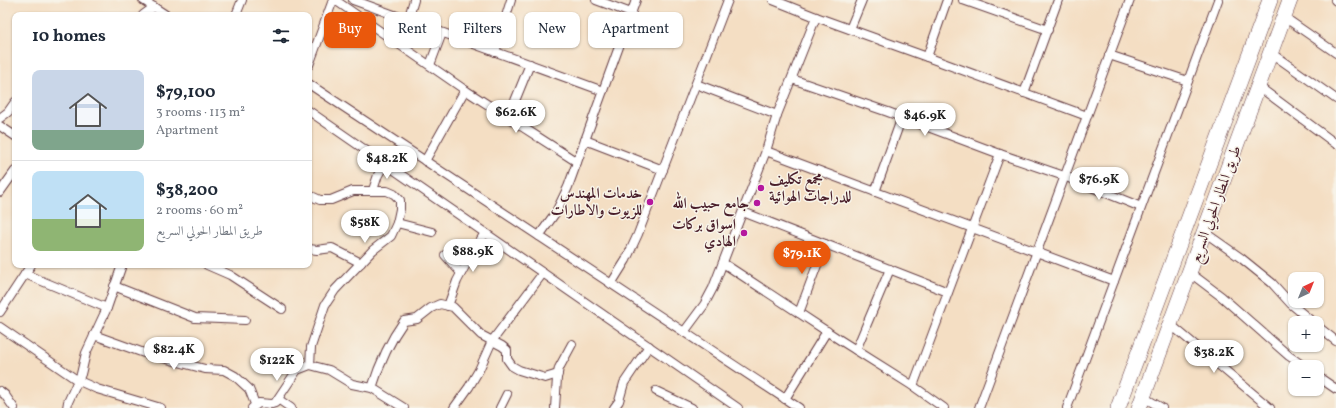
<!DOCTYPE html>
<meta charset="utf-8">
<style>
body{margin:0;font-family:Vollkorn,Amiri,serif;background:#f6f6f7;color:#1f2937;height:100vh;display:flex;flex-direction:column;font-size:15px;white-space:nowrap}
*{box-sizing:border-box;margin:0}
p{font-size:13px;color:#747a83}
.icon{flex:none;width:22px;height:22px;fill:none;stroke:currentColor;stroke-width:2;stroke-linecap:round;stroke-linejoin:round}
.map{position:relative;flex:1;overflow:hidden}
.side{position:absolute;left:12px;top:12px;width:300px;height:256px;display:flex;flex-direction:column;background:#fff;border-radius:8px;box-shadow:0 1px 3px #0004}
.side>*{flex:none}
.hud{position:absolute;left:324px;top:12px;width:380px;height:36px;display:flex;gap:8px}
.needle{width:26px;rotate:43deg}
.tools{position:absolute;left:1288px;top:272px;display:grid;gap:8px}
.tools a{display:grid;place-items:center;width:36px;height:36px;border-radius:8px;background:#fff;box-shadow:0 1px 3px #0004;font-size:20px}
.price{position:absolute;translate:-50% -34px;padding:0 9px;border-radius:14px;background:#fff;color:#222;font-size:13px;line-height:26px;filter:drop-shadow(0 1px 2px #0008)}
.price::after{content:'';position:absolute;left:50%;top:24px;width:12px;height:9px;margin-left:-6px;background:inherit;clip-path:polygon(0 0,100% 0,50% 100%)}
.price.selected{background:#ea580c;color:#fff}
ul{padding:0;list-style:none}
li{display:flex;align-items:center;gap:12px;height:100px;padding:0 20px}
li+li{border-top:1px solid #e0e1e3}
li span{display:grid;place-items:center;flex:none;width:112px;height:80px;border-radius:8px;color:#555}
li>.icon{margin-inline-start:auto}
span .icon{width:48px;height:48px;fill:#fffc;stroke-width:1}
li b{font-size:17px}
h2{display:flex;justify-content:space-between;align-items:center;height:48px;padding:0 20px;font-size:17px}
.chip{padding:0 14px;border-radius:8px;background:#fff;box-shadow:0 1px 3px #0004;font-size:14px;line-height:36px}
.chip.selected{background:#ea580c;color:#fff}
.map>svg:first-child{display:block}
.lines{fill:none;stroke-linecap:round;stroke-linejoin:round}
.street-casing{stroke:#643c42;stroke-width:10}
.highway-casing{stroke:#643c42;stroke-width:16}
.street{stroke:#fff;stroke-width:8}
.highway{stroke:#fff;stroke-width:15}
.poi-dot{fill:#b5179e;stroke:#f7f3e8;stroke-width:1.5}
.labels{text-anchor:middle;stroke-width:3;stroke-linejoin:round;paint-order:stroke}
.poi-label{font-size:15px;font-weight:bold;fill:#4a1f2b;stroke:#f7f3e8;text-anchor:end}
.street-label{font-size:15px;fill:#4a1f2b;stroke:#f7f3e8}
</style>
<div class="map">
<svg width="1336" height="408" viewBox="0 0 1336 408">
<rect width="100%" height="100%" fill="#f7f3e8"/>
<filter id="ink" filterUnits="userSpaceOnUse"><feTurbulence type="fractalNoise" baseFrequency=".025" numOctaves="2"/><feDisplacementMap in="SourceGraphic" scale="8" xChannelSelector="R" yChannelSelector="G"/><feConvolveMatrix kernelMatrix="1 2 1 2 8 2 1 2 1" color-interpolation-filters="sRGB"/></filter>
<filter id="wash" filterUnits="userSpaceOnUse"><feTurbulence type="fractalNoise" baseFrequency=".012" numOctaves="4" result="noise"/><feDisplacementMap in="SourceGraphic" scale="16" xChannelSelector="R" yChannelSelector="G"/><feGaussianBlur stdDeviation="0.9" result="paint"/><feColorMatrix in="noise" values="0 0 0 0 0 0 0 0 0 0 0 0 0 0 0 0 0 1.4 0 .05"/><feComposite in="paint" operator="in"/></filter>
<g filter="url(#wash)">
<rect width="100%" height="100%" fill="#f4dec3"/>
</g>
<g filter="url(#ink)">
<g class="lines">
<g class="street-casing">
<g id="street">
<path d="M143,0L166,15"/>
<path d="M335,0L465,90L577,162"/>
<path d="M353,0L603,91"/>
<path d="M596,0L631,13"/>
<path d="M773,0L816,17L927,57L1087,116"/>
<path d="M963,0L1048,30"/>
<path d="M1335,0L1336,1"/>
<path d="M143,15L154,7"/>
<path d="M236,15L242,0"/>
<path d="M1284,17L1336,53"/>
<path d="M408,20L414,0"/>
<path d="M850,29L862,0"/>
<path d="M495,52L511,0"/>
<path d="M1271,53L1336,99"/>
<path d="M1109,55L1188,81"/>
<path d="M927,57L947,0"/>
<path d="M309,65L333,0"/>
<path d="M430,65L442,33"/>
<path d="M792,79L888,112L1000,154L1064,176L1141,207"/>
<path d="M309,84L799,408"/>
<path d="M696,84L777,115"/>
<path d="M1258,86L1336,144"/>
<path d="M1024,93L1058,0"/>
<path d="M309,111L738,408"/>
<path d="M0,118L8,112L15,102"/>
<path d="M508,118L530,64"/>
<path d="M0,126L15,136"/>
<path d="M585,140L663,170"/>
<path d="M766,151L1114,281"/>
<path d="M425,161L465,90"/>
<path d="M373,190L378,175L385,163"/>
<path d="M0,192L15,171"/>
<path d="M875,192L902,117"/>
<path d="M309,195L320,200H331L353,191H387L394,194L400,200V209L397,223L391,236L373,250L352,272L335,290L325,305L311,347L310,365"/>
<path d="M743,212L948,292"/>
<path d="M397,223L432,232"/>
<path d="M1204,232L1241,258L1272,283L1291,304L1314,323"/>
<path d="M539,236L556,212L568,187L636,0"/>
<path d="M309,249L317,250L332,248L361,263"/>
<path d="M445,255L461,273"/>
<path d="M723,263L840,340L913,386L944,408"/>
<path d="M207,265L230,275L282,309"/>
<path d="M1189,272L1222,297L1289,356L1305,367"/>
<path d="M25,274L107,308"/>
<path d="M611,284L626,260L638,234L728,0"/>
<path d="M114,286L195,318L245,320"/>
<path d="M448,306L457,281L471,255L485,233"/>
<path d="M0,312L31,265"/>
<path d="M799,313L825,244"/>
<path d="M1170,324L1270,408"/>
<path d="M1317,326L1336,341"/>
<path d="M0,327L77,380L97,389L161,408"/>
<path d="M684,332L704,305L713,288L766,151L777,115L816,17"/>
<path d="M94,335L144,353L205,369L224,370L235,376L249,389L255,404"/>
<path d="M856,350L890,269"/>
<path d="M1317,376L1336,389"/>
<path d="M913,386L1000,154"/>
<path d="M372,388C380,362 389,342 404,321L417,319L431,308L440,304L453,307L481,335L502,346L507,350V359L512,366L519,370L545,378L558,374"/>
<path d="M0,391L5,395L14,408"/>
<path d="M656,391L692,408"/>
<path d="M1143,397L1162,408"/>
<path d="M278,399L291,408"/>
<path d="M785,399L827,331"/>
<path d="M67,408L68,402L81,374L86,353L107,308L122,265"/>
<path d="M252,408L259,403L272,404L275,403L297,370L310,365L329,370L352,384L372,388L404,408"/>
<path d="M454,408L469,387L479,370L492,341L543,273"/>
<path d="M500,408L507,394"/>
<path d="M555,408L557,378L559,368L572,344"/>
<path d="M614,408L619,401L624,383L649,346"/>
<path d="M979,408L1130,0"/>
<path d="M1067,408L1218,0"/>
</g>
</g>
<g class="highway-casing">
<g id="highway">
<path d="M1118,408L1270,0"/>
<path d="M1139,408L1290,0"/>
</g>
</g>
<use href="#street" class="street"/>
<use href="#highway" class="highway"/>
</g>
</g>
<g class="poi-dot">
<circle cx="761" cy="188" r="4"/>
<circle cx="650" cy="202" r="4"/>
<circle cx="757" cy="203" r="4"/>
<circle cx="744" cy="233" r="4"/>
</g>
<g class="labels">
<g class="poi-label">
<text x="769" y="184" text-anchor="start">مجمع تكليف<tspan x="769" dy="17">للدراجات الهوائية</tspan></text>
<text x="642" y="198">خدمات المهندس<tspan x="642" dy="17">للزيوت والاطارات</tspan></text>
<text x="749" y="208">جامع حبيب الله</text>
<text x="736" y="229">اسواق بركات<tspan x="736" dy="17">الهادي</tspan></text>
</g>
<g class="street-label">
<text transform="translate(1215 204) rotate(-70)" y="5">طريق المطار الحولي السريع</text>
</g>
</g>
</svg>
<div class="tools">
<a><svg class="needle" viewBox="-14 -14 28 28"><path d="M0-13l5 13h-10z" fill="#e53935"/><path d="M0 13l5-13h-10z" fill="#747a83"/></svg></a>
<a>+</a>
<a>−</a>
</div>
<b class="price" style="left:516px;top:134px">$62.6K</b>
<b class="price" style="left:925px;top:137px">$46.9K</b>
<b class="price" style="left:387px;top:180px">$48.2K</b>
<b class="price" style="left:1099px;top:201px">$76.9K</b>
<b class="price" style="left:365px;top:244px">$58K</b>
<b class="price" style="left:473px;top:273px">$88.9K</b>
<b class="price selected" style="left:802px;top:275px">$79.1K</b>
<b class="price" style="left:174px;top:371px">$82.4K</b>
<b class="price" style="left:1214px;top:374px">$38.2K</b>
<b class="price" style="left:277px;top:382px">$122K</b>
<div class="hud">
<a class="chip selected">Buy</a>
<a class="chip">Rent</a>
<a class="chip">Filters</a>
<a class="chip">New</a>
<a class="chip">Apartment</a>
</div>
<section class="side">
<h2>10 homes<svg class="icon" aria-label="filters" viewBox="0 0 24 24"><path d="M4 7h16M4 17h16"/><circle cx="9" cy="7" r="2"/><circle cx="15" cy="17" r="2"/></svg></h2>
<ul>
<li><span style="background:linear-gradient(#c9d6e8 75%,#7fa58c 0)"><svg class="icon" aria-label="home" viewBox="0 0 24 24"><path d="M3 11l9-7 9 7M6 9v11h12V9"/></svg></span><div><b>$79,100</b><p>3 rooms · 113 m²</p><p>Apartment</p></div></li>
<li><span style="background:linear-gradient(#bfe0f5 60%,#8fb573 0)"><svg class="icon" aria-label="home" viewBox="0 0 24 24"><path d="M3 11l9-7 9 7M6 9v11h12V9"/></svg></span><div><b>$38,200</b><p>2 rooms · 60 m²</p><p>طريق المطار الحولي السريع</p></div></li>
</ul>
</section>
</div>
